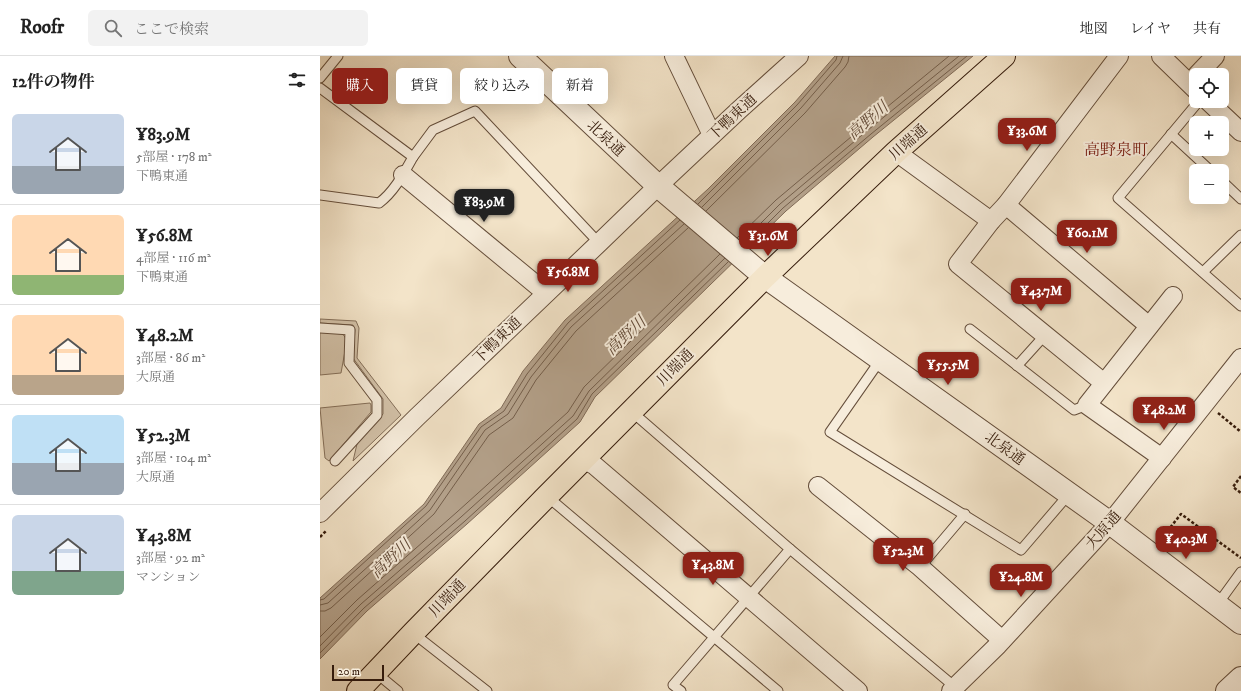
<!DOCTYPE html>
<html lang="ja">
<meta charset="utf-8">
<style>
body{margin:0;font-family:"IM FELL DW Pica","Noto Serif JP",serif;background:#f2f2f2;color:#222;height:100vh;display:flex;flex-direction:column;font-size:15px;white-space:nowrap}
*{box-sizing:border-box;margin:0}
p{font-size:13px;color:#767676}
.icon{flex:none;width:22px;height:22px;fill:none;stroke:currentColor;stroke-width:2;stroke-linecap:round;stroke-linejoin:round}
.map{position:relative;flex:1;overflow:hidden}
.sheet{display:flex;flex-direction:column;background:#fff;width:320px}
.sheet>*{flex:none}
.guide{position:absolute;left:12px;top:12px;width:380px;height:36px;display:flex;gap:8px}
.fabs{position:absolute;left:869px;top:12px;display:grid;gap:8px}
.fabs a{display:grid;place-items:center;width:40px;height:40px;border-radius:6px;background:#fff;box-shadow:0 4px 16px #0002;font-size:20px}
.scale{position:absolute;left:12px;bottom:10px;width:52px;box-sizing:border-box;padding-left:4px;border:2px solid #361c0c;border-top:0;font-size:11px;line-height:14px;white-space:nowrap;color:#361c0c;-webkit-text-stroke:3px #f7eddc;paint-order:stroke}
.price{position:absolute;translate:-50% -34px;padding:0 9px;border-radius:8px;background:#8f2418;color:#fff;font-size:13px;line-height:26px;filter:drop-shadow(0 1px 2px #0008)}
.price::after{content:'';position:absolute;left:50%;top:24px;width:12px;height:9px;margin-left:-6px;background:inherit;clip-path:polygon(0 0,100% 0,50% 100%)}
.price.active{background:#222;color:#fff}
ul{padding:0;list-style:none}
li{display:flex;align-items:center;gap:12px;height:100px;padding:0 12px}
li+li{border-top:1px solid #e0e0e0}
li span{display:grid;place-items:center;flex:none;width:112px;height:80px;border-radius:6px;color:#555}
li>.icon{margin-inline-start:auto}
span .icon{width:48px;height:48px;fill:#fffc;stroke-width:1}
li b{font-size:17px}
h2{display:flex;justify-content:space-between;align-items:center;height:48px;padding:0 12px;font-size:17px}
.pill{padding:0 14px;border-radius:6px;background:#fff;box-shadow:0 4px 16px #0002;font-size:14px;line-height:36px}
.pill.active{background:#8f2418;color:#fff}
header{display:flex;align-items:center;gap:24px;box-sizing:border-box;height:56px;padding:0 20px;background:#fff;border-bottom:1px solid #e0e0e0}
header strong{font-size:19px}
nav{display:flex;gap:22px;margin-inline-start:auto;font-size:14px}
.search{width:280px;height:36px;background:#f2f2f2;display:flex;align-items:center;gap:10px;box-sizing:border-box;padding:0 14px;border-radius:6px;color:#767676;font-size:15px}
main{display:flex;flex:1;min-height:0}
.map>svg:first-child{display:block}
.green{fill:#d3c2a9;stroke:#846f5a}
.water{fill:#b3a089;stroke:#816b57}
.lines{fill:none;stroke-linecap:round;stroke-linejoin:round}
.shore{stroke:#745e4a;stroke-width:1}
.service-casing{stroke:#654e3b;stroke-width:11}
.minor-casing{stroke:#654e3b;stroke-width:20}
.tertiary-casing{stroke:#654e3b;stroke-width:24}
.trunk-casing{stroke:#361c0c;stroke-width:24}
.path{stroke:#361c0c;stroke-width:2.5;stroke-dasharray:3 2;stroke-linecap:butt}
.service{stroke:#f7eddc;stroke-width:9}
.minor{stroke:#f7eddc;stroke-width:18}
.tertiary{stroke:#f7eddc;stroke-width:22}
.trunk{stroke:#f3e4c9;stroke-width:22}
.labels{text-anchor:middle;stroke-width:4;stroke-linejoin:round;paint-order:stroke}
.street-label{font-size:15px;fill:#361c0c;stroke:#f7eddc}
.water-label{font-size:16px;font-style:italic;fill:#624a38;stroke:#f7eddc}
.neighbourhood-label{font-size:16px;fill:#7a1f14;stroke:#f7eddc}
</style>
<header>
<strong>Roofr</strong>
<div class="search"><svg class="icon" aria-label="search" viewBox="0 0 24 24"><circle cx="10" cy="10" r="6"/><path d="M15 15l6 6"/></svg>ここで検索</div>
<nav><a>地図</a><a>レイヤ</a><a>共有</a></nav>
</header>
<main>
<section class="sheet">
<h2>12件の物件<svg class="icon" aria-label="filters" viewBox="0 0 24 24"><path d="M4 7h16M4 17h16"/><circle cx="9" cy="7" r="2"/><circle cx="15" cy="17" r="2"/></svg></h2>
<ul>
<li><span style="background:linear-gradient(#c9d6e8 65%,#9aa5b1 0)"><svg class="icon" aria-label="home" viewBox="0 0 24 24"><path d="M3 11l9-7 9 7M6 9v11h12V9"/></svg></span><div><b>¥83.9M</b><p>5部屋 · 178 m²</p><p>下鴨東通</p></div></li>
<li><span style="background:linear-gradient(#ffd9b3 75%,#8fb573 0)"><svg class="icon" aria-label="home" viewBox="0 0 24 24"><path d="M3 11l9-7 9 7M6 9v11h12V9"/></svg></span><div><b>¥56.8M</b><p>4部屋 · 116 m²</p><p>下鴨東通</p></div></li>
<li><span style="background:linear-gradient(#ffd9b3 75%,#b9a48a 0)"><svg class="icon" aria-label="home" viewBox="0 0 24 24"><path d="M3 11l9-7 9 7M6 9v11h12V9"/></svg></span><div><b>¥48.2M</b><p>3部屋 · 86 m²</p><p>大原通</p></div></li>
<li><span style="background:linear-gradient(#bfe0f5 60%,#9aa5b1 0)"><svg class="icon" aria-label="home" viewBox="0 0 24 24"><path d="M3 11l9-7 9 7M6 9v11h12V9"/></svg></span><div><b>¥52.3M</b><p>3部屋 · 104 m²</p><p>大原通</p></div></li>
<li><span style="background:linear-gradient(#c9d6e8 70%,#7fa58c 0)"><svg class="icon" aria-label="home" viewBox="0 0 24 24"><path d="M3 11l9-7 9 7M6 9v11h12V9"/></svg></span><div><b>¥43.8M</b><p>3部屋 · 92 m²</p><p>マンション</p></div></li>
</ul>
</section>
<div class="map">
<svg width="921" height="635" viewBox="0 0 921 635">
<rect width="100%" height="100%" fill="#f3e4c9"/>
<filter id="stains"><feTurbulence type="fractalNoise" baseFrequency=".005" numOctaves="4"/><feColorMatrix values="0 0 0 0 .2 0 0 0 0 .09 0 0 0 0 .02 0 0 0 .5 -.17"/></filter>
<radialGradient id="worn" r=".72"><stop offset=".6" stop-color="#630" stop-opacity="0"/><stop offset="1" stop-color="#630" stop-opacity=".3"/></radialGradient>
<g class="green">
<path d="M0,263L36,265L39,272L37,302L81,359L33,405L37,388L63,358V343L33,302L35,273L33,269L0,267Z"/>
<path d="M0,276L22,277L27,284L21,317L0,319Z"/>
<path d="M50,347L51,349V356L9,405L5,402L0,352Z"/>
</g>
<path class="water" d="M515,0H653L553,81L466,155L275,341L260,366L147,468L47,555L0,603V542L104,448L159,368L181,352L203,315L245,264L388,133L475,46Z"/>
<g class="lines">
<g class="shore">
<path d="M378,148L477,49L516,4L517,0"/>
<path d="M382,151L481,52L520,7L523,0"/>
<path d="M386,155L485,57L525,11L528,6L529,0"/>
<path d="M417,182L456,144L544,70L629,0"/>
<path d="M422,186L460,148L548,74L639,0"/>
<path d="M426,189L463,152L551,78L647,0"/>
<path d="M0,544L4,543L106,450L161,371L184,355L207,318L248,267L360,164"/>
<path d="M0,549L8,547L110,454L165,374L188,358L211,321L251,271L364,168"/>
<path d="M0,555H5L11,552L114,458L169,379L193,362L216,324L256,275L368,172"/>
<path d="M0,581L37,544L137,456L248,356L264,331L400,198"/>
<path d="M0,590L41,548L141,461L253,360L269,335L405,202"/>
<path d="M0,597L44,552L145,465L257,363L272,338L408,206"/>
</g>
<g class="service-casing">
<g id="service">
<path d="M0,22L18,0"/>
<path d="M0,32L93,101L113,74L155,55L279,187"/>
<path d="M879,45L798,142L921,250"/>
<path d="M851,78L891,115"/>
<path d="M902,125L921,143"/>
<path d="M0,139L59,147C74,136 84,117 93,101"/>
<path d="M883,216L921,179"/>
<path d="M0,272L30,274L29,307L57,344V359L15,405"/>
<path d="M650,273L754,354L767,349"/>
<path d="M561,303L510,376L701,494L749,438"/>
<path d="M697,310L725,279"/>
<path d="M311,355L470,493L635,631"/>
<path d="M225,442L235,447L458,635"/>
<path d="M600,511L645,458"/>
<path d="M897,549L921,516"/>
<path d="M93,577L167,635"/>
<path d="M55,616L78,635"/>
<path d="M361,635L353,629L470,493"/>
</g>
</g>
<g class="minor-casing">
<g id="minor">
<path d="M354,0L392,79"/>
<path d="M841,0L876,34"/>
<path d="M877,19L895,0"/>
<path d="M888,45L921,76"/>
<path d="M576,96L671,165"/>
<path d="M83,119L226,237"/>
<path d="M686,149L829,270"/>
<path d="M784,327L638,208L671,165L686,149L799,0"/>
<path d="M842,402L767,349L853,240"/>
<path d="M263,403L274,409L538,635"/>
<path d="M498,430L600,511L682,584"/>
<path d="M0,457L97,361L279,187L338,130L419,54L479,0"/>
<path d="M631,635L678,589L790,467L921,302"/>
</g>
</g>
<g class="tertiary-casing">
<g id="tertiary">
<path d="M200,0L338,130L445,221L790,467L921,567"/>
<path d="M907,635L921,622"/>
</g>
</g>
<g class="trunk-casing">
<path id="trunk" d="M38,635L93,577L225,442L445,221L576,96L684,0"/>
</g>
<g class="path">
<path d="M898,357L921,376"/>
<path d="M921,420L913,431L921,437"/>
<path d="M0,481L7,474"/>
<path d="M841,483L861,458L921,502"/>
</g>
<use href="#service" class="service"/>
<use href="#minor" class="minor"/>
<use href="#tertiary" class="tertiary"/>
<use href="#trunk" class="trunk"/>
</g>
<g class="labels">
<g class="street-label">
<text transform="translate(412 61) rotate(-43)" y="5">下鴨東通</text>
<text transform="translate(286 82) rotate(43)" y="5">北泉通</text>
<text transform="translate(588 86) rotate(-42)" y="5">川端通</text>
<text transform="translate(177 284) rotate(-44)" y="5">下鴨東通</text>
<text transform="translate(355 311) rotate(-45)" y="5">川端通</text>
<text transform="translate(685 392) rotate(36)" y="5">北泉通</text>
<text transform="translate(783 474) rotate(-49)" y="5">大原通</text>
<text transform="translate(127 542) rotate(-46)" y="5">川端通</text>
</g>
<g class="water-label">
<text transform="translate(547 64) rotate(-41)" y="6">高野川</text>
<text transform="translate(305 279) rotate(-43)" y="6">高野川</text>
<text transform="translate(70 502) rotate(-43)" y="6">高野川</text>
</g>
<g class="neighbourhood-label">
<text x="796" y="99">高野泉町</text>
</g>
</g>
<rect width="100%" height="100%" filter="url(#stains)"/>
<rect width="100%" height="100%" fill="url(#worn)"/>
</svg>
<div class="fabs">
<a><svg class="icon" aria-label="locate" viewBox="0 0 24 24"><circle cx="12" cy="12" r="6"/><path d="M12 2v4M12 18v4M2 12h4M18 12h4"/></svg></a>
<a>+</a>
<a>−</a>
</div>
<div class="scale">20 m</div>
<b class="price" style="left:707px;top:96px">¥33.6M</b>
<b class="price active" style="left:164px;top:167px">¥83.9M</b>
<b class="price" style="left:767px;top:198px">¥60.1M</b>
<b class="price" style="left:448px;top:201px">¥31.6M</b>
<b class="price" style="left:248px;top:237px">¥56.8M</b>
<b class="price" style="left:721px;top:256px">¥43.7M</b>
<b class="price" style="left:628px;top:330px">¥55.5M</b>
<b class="price" style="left:844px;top:375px">¥48.2M</b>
<b class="price" style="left:866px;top:504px">¥40.3M</b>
<b class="price" style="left:583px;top:516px">¥52.3M</b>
<b class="price" style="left:393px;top:530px">¥43.8M</b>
<b class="price" style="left:701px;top:542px">¥24.8M</b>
<div class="guide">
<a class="pill active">購入</a>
<a class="pill">賃貸</a>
<a class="pill">絞り込み</a>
<a class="pill">新着</a>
</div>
</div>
</main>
